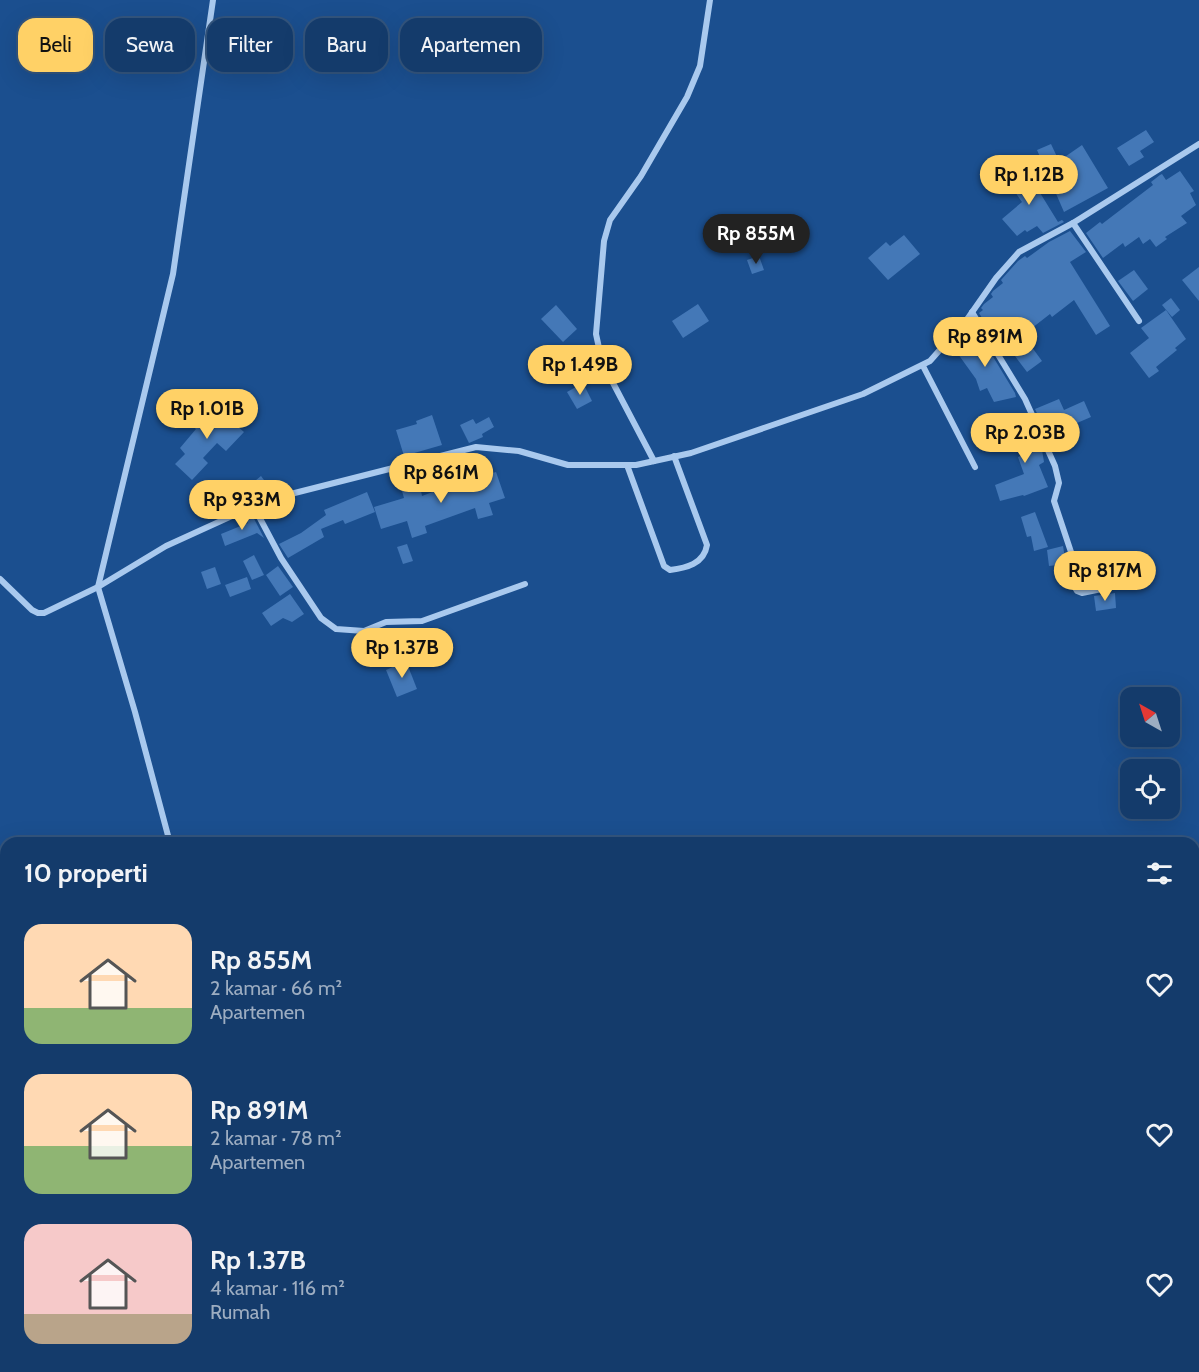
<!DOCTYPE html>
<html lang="id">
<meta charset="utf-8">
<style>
body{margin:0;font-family:Cabin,sans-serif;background:#214673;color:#f1f3f6;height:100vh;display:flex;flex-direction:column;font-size:22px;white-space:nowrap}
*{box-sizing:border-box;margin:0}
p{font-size:20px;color:#9dadc1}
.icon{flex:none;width:33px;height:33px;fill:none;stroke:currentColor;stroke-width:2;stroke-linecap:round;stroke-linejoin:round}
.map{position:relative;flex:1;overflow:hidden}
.panel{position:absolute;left:0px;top:837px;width:1200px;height:536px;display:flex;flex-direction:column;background:#143b6b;border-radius:18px 18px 0 0;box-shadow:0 6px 24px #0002,0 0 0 2px #33557e}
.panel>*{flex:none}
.banner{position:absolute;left:18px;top:18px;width:600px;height:54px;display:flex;gap:12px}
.needle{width:39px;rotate:321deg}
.controls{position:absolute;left:1120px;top:687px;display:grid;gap:12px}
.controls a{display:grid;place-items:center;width:60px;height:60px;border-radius:12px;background:#143b6b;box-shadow:0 6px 24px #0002,0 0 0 2px #33557e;font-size:30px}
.price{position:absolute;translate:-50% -51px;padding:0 14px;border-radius:21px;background:#ffd166;color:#111;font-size:20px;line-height:39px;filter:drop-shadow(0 2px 3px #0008)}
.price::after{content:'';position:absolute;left:50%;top:36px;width:18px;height:14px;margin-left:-9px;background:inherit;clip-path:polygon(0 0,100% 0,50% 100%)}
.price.on{background:#222;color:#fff}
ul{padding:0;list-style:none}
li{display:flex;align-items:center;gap:18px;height:150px;padding:0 24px}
li span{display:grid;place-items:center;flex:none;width:168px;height:120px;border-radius:18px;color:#555}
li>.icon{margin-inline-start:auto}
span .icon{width:72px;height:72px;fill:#fffc;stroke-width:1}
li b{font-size:26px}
h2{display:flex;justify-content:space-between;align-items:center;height:72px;padding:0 24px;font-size:26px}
.pill{padding:0 21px;border-radius:18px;background:#143b6b;box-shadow:0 6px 24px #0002,0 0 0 2px #33557e;font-size:21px;line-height:54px}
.pill.on{background:#ffd166;color:#111}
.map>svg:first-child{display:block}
.building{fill:#4478b7}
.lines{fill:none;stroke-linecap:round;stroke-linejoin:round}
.street{stroke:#a9c9ee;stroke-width:6}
</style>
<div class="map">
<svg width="1199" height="1372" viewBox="0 0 1199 1372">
<rect width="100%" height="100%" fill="#1b4f8f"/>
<g class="building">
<path d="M1146,130L1154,142L1140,151L1144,157L1129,166L1117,148Z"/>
<path d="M1051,144L1059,161L1082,145L1108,188L1064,212L1037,150Z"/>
<path d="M1021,162L1058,222L1062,220L1064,222L1043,233L1037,226L1027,232L1025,230L1017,236L1002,219L1022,202L1015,192L1021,189L1008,170Z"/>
<path d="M1180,171L1194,191L1190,193L1196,205L1181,216L1187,223L1165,237L1167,239L1156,247L1150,239L1143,244L1139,237L1125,247L1123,243L1103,258L1086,233L1100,222L1102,224L1153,185L1151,182L1160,175L1162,174L1166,180Z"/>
<path d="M1070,231L1086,252L1070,262L1110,326L1096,335L1074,300L1052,317L1050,314L1023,335L1042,361L1027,372L996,331L1003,352L979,313L983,310L981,308L984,304L993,297L991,294L993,291L1003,283L1001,280L1018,261L1025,256L1027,258L1049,242Z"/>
<path d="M904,235L920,254L888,280L868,258L886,242L890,246Z"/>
<path d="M759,256L764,270L752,274L747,260Z"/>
<path d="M1199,267V301L1182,280Z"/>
<path d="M1134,270L1148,289L1133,301L1118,281Z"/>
<path d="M1171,298L1180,310L1172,317L1162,305Z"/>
<path d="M698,304L709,321L683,338L672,321Z"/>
<path d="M556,305L577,329L563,342L541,319Z"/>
<path d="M1166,310L1186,339L1175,348L1177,350L1156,367L1159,371L1149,378L1130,353L1149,338L1141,328Z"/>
<path d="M975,327L1015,393L1016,397L994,402L987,388L980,391L976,379L958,354L969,346L962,336Z"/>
<path d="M619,355L627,369L617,375L609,361Z"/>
<path d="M583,383L592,401L577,409L567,392Z"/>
<path d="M1059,399L1064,410L1084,401L1091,417L1070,426L1074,436L1052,445L1035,409Z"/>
<path d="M212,404L244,432L226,451L217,443L203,458L208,463L192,480L175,464L185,454L180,448L196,429L192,426Z"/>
<path d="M1026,413L1042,450L1044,462L1039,465L1048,487L1024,496L1023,495L1000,501L995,485L1024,474L1018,457L1025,454L1018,433L1015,435L1009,421Z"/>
<path d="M432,415L442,445L404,456L396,430L417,424L416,421Z"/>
<path d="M489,417L494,427L482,434L483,437L469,443L460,425L473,419L476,424Z"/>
<path d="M496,472L505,498L489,503L493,515L478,519L475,508L425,526L427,533L412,538L407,521L381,529L374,507L404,498L402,491L420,486L422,496L464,480L465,482Z"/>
<path d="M261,476L270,488L257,499L235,509L229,503L225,507L218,498L233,485L240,493Z"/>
<path d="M367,492L375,512L345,524L343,520L321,529L324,537L288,558L279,544L301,533L326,515L324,510Z"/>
<path d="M1035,512L1048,547L1034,551L1031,536L1027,537L1021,517Z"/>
<path d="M251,513L264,538L257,533L225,546L221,534L248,523L243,517Z"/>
<path d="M407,544L413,561L403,564L397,547Z"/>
<path d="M1063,546L1066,564L1049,566L1047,550Z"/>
<path d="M254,555L264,575L252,580L243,561Z"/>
<path d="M278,566L293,587L280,596L266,575Z"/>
<path d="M215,567L221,584L207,589L201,572Z"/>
<path d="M247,577L251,589L230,597L225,585Z"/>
<path d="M1115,593L1116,608L1096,611L1094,596Z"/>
<path d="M290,594L304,614L292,622L283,618L271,626L262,613Z"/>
<path d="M406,661L417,689L397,697L386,670Z"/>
</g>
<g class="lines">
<g class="street">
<path d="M1073,223L1139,321"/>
<path d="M972,312L1025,399L1055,466L1059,483L1054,501L1071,552L1074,586L1077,591L1082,593L1116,586"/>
<path d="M923,366L975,467"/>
<path d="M654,461L602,362L596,334L604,241L610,220L641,176L687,97L700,66L710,0"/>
<path d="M627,465L664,566L670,570C686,568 704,564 707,545L674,456"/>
<path d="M254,507L281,558L321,618L336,629L364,631L386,622L422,621L525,584"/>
<path d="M0,579L32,610L38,613H44L98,587L166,546L267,500L476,447L519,451L568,465H636L691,453L863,394L930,361L968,318L996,278L1019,252L1073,223L1199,144"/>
<path d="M170,843L135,712L98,587L173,274L213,0"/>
<path d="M1194,1151L1199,1139"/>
<path d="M347,1366L355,1372"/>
<path d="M1092,1372L1100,1366"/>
</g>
</g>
</svg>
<div class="controls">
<a><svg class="needle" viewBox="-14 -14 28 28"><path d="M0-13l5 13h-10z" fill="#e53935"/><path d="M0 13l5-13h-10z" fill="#9dadc1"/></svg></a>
<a><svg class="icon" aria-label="locate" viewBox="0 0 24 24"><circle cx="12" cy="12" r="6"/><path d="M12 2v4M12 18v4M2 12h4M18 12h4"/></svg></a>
</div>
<b class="price" style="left:1029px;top:206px">Rp 1.12B</b>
<b class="price on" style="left:756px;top:265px">Rp 855M</b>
<b class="price" style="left:985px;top:368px">Rp 891M</b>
<b class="price" style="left:580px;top:396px">Rp 1.49B</b>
<b class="price" style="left:207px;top:440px">Rp 1.01B</b>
<b class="price" style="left:1025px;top:464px">Rp 2.03B</b>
<b class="price" style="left:441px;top:504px">Rp 861M</b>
<b class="price" style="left:242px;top:531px">Rp 933M</b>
<b class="price" style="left:1105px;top:602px">Rp 817M</b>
<b class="price" style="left:402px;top:679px">Rp 1.37B</b>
<div class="banner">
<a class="pill on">Beli</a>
<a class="pill">Sewa</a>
<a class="pill">Filter</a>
<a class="pill">Baru</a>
<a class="pill">Apartemen</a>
</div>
<section class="panel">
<h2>10 properti<svg class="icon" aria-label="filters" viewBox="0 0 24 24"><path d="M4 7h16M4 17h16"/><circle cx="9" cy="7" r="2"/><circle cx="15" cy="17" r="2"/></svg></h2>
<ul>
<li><span style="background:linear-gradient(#ffd9b3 70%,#8fb573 0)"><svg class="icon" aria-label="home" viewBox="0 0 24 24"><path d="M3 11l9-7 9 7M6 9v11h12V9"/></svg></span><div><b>Rp 855M</b><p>2 kamar · 66 m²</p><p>Apartemen</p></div><svg class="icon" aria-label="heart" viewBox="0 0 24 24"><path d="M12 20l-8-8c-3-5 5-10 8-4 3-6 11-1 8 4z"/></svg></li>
<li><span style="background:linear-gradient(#ffd9b3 60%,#8fb573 0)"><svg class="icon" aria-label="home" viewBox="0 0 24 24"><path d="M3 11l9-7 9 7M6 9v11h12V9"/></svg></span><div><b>Rp 891M</b><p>2 kamar · 78 m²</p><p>Apartemen</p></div><svg class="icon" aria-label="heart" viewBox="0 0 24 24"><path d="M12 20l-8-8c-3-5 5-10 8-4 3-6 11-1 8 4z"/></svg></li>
<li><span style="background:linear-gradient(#f6c9c9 75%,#b9a48a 0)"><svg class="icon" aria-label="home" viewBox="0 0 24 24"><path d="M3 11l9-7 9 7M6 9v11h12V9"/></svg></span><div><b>Rp 1.37B</b><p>4 kamar · 116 m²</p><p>Rumah</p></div><svg class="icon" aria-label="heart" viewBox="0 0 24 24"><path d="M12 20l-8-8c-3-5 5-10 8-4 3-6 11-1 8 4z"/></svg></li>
</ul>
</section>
</div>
